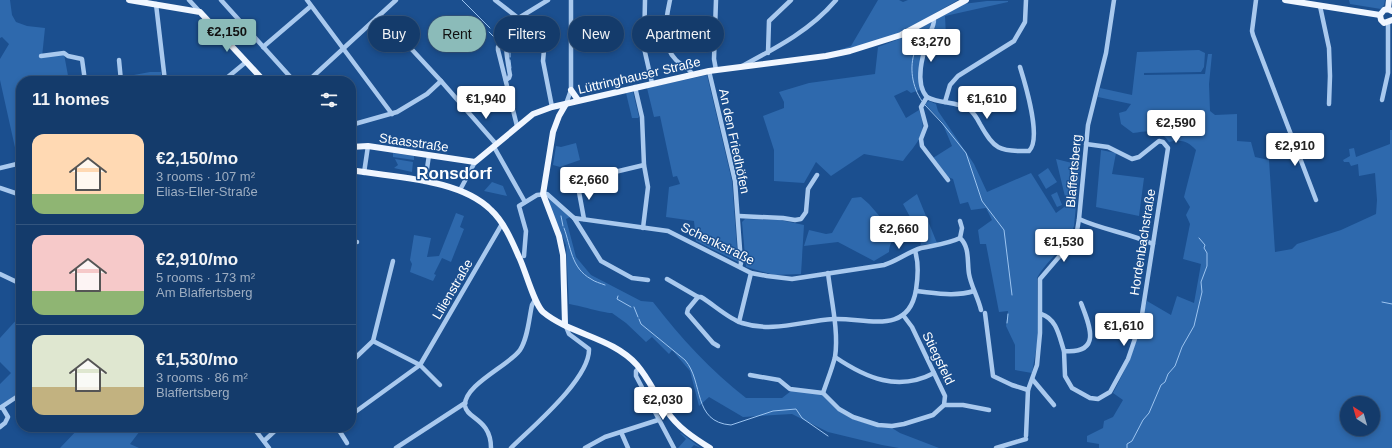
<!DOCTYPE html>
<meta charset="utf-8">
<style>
body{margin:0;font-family:Arial,sans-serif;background:#214673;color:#f1f3f6;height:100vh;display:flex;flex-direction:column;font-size:15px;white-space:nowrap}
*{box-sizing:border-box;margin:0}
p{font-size:13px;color:#9dadc1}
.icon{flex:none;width:22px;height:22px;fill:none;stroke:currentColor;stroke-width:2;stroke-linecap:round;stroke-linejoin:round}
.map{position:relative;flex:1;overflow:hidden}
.panel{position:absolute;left:16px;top:76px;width:340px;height:356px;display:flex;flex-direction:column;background:#143b6b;border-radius:16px;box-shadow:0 2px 6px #0003,0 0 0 1px #33557e}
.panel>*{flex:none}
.hud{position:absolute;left:368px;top:16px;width:380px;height:36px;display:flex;gap:8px}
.needle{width:26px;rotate:323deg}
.tools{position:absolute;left:1340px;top:396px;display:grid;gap:8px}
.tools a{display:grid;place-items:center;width:40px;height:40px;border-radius:50%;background:#143b6b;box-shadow:0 2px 6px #0003,0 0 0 1px #33557e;font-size:20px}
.price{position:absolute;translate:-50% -34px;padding:0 9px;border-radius:4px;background:#fff;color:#222;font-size:13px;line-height:26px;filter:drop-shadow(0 1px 2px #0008)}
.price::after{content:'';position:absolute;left:50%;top:24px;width:12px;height:9px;margin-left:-6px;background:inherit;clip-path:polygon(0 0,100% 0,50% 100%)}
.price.selected{background:#8bbbb9;color:#111}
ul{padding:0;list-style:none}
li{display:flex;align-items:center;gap:12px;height:100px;padding:0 16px}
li+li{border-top:1px solid #33557e}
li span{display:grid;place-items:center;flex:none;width:112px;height:80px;border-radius:12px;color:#555}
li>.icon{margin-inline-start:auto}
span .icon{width:48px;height:48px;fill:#fffc;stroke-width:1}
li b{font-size:17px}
h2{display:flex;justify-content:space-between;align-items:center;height:48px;padding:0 16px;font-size:17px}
.pill{padding:0 14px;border-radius:18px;background:#143b6b;box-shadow:0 2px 6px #0003,0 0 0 1px #33557e;font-size:14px;line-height:36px}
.pill.selected{background:#8bbbb9;color:#111}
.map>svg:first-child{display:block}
.green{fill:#2e69ad;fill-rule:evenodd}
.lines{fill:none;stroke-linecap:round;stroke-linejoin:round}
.stream{stroke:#9cc4f0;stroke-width:1}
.minor{stroke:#a9c9ee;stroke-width:4.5}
.major{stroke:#f0f6ff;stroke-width:6}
.labels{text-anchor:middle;stroke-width:3;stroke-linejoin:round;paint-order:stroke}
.street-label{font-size:13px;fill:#fff;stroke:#1b4f8f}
.district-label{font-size:17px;font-weight:bold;fill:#fff;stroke:#1b4f8f}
</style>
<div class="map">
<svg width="1392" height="448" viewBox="0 0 1392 448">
<rect width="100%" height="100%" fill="#1b4f8f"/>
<g class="green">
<path d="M0,0H10L12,15L16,22L27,26L45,28L42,57L64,54L69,81H21V161H18L0,80V59L9,44L2,37L0,38Z"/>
<path d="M878,0H899L903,2L908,0H958L904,31L876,42L833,52L851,46Z"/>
<path d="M1349,0H1385L1384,5L1381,9L1350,4Z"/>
<path d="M987,1H1008V2L945,16L947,55L925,54L937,19L963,4Z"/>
<path d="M932,21L922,55V89L911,93L907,90L894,96L906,118L919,110C929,134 917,142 903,161L864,154L831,176L816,162L804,183L774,181V150L763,116L784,108V102L779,92L809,83L875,74L878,47L907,36Z"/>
<path d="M1199,50L1205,53L1204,67L1201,72L1144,73V75L1205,74L1208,54H1212L1209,84L1210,111L1215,115L1237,114V141L1251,142L1255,157L1269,160L1275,252L1292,249L1297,244L1341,230L1376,214L1377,200L1375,173L1359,176L1358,164L1351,166L1349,162H1344L1343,160L1350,156L1349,149L1354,148L1356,157L1390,144V130H1392V448H1099V444L1087,442V436L1103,428L1104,421L1113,417L1123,400L1113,393C1127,367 1137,343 1144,315L1128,359L1147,301L1171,315L1177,296L1194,303L1201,264L1183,259L1190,224L1186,215L1190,207L1184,197L1196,150C1188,141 1181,139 1169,142C1160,128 1148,131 1133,133L1121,124L1119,113L1126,111L1131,104L1098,97L1100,88L1132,95L1137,52ZM1347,403H1373V429H1347Z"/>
<path d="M150,72H161L162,81H124L123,77Z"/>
<path d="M707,75L732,181L738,262L696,241L694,221L666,217L669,187L680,184L677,176L673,177L660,116L654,117L647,88Z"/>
<path d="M633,92L639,117L638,118H632L626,93Z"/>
<path d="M929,101L936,104L938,111L974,164L987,192L1031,173L1056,213L1067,205L1056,159L1080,165L1074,226C1067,248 1047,259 1037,278L1038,339L1032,373L1015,370V345L1006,326L1008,311L999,312L986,244H980L978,230L992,220L986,208L971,210L968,202L960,204L953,179L948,177L933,158L952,146L942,122L925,104Z"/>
<path d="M576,143L580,160L560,167L553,165L556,146L561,147Z"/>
<path d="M1101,150L1116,153L1112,174L1144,178L1139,216L1096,207Z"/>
<path d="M393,153L414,156V160L393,157Z"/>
<path d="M395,159L413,162L412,172L394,168L398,165Z"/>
<path d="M1048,168L1057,182L1046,189L1038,175Z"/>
<path d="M492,182L503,186L507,196L484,191Z"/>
<path d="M1057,192L1062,205L1057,207L1051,195Z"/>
<path d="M917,194L937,243L921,245L920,240L922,239L903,204Z"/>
<path d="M549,197L570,217L566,219L576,257L591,275L641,301L653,302C680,337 711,371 746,398H782L791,391L815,392L822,395L837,410L852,419L882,428H892L900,433L939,448H899L882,445L828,432L792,414L743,417L709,397L699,406L690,371L672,350L669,354L652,337L646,342L626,323L612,313C608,314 577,305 569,304L566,245L550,207Z"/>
<path d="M861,197L869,204L882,219L887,220L894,228L903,220L909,228C898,236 890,238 889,252L874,261L838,242L804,246L809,230L826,234L832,233L852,198Z"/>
<path d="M456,213L464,216L460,227L464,229L451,262L442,258L434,274L436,275L433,281L410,272L412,264L410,260L414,235L431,238L427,257L439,256Z"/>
<path d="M745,219L780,220L804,225L801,274L774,275L746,267L742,222Z"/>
<path d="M19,317L21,319V392L0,406V384L11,373L0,362V338Z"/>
<path d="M80,427H143L130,444L139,448H60Z"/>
<path d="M680,433H681L701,448L694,445L691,448H678L686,439Z"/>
</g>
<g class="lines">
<g class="stream">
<path d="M462,0L490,28"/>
<path d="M489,32L498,41"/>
<path d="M919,33C920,39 917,44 915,51C909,67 912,87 922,101"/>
<path d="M509,44L510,50"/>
<path d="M510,52V57"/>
<path d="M510,60L511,68"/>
<path d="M925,105L942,123L966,153L982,201L1004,230L1012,295"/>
<path d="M561,216L563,226"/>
<path d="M564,228C571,247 571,268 591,279C595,282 600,283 605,285"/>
<path d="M618,296L617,299L631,307"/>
<path d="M1382,302L1392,304"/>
<path d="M634,307L638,317"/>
<path d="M639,319L641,324L685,360C704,382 692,422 731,425L773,411L796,409L802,418L828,436"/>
<path d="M1007,323L1008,314"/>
<path d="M1127,448V444L1132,441L1143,420L1149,413L1161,385L1165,382L1168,374L1175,366L1182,347L1194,326L1202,292L1201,282L1207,266V253L1204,248L1205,245L1199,238"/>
</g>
<g class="minor">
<path d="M189,0L200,12"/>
<path d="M221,0L294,81"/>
<path d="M307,0L392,114"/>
<path d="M495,0L545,39L543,61L552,107"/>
<path d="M645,0L644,48L652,83"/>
<path d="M670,0C666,19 660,44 676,60C681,65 689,67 692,74"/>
<path d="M1256,0L1252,31L1253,35L1316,200"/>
<path d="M156,4L165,81"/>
<path d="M1320,6L1329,48L1330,76L1329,104"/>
<path d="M380,15L441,81L496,144"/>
<path d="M517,19L548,0"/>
<path d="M934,20C934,26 930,32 928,38C923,54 914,83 927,97L921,107L926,126L921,139L922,146L948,180"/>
<path d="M505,43L498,47V50L517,126"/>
<path d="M263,47L311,6"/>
<path d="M768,53L769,21L791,0"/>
<path d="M41,56L64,53L68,56L82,59L85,81"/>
<path d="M119,60L121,81"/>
<path d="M742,66C776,48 811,30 836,0"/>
<path d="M716,70L714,59L716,0"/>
<path d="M709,71L735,181L741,263L740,267"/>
<path d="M506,80L509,78L510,75C506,54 502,35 515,17"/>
<path d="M223,81L246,62"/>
<path d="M308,81L396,0"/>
<path d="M635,87L642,117L644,165L648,187L643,228"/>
<path d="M927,97C940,104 956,101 969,109C974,113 977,118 980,124C994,149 999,152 1029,151C1042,139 1025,83 1020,67"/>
<path d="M1382,100L1388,73V23"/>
<path d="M945,102L950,85L958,76L1014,41L1025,22L1026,0"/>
<path d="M566,104L571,90V0"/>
<path d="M351,125L397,112L427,94L441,81"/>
<path d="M494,147L525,202"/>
<path d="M0,168L21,163"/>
<path d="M364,173L368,146"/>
<path d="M425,182L429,155"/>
<path d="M0,188L21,195"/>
<path d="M460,190L475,162"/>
<path d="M739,216L783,218L795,220L801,219L806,212L808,189L817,175"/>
<path d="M574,218L668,231L751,273L767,276L792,279L884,265C897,261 908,252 921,248C935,245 948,244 960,238"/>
<path d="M584,219L577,181L644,165"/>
<path d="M1079,219C1103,230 1129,233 1153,244"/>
<path d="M960,221L962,228L960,238C970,247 967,262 969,274C971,286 978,297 981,310"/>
<path d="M351,242H357"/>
<path d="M524,256L526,231L519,206L537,195L547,194L574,218L601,261L632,278L648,280"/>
<path d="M0,274L21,284"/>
<path d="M667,279L698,297H701C713,304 729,319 742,323C773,333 802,321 833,319C864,317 908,337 916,290C918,277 919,263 915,251"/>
<path d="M916,291C936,293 955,297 974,291"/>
<path d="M698,297L688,309L687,313L713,343L718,346"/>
<path d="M985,313L993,376L1012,385L1028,390"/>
<path d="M1041,314C1057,319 1059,336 1064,351C1102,354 1090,326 1081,303"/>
<path d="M739,322L751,273"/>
<path d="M373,341L420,365L440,385"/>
<path d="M1064,351L1065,376L1072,388L1090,398L1098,399L1110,392L1128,359L1141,321L1168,148L1163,142L1159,141L1139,157L1132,159L1108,147L1086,144"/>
<path d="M835,357C866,378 898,392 934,373"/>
<path d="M351,362L373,341L393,261"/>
<path d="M639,368L636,371V376L674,448"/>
<path d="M750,375L779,380L790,389L823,393L839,409L853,417L878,425L892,426L904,424L933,415L944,405L945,396L912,327L903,315"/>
<path d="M1033,380L1054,405"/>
<path d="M823,393C827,381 832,369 835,357C839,332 831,299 828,273"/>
<path d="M944,405H963L989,410"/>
<path d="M0,408L21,394"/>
<path d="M351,415L420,365L502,224"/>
<path d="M0,427L5,423L8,417L2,407"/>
<path d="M253,427L269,448"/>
<path d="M337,427L347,443"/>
<path d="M621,432L628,448"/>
<path d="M1026,436L1028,390L1037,365L1040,333V279L1076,237L1079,219L1088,125L1106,53L1114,0"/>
<path d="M264,441L279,427"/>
<path d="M396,448L465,403"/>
<path d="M491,448C491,419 467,419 465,406C463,385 510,365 520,350C528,338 529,318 532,305L535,300"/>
<path d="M511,448C531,428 590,379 589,349L569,334L565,324"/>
<path d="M585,448L605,437L658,420"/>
<path d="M996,448L1026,439"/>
</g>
<g class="major">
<path d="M129,0L200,12L264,81"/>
<path d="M1285,0L1380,15"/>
<path d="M1388,9L1389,0"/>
<path d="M1392,11L1388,9L1384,10L1380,15L1381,20L1384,23L1392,20"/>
<path d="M571,90L578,100"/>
<path d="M351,147L368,146L475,162L533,114L552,107L709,71L826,56L850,51L901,35L966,0"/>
<path d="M351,170C394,178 459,178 491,210C504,222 512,241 519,257C525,269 534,304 543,312C571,335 612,337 637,365C649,379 656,396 667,411C677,427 694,438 710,448"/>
<path d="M565,324L563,255L559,236L543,194L553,132L559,116L566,104"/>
</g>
</g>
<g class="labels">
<g class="street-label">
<text transform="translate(639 75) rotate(-13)" y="5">Lüttringhauser Straße</text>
<text transform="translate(735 141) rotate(78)" y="5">An den Friedhöfen</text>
<text transform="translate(414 142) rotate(8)" y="5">Staasstraße</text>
<text transform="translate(1073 171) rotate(-85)" y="5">Blaffertsberg</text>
<text transform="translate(1142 242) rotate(-81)" y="5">Hordenbachstraße</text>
<text transform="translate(718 243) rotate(26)" y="5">Schenkstraße</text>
<text transform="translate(452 289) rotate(-60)" y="5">Lilienstraße</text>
<text transform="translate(939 358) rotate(64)" y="5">Stiegsfeld</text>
</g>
<g class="district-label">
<text x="454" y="179">Ronsdorf</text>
</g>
</g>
</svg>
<div class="tools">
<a><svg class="needle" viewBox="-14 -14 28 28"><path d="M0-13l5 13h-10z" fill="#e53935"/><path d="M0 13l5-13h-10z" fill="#9dadc1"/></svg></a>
</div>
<b class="price selected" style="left:227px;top:53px">€2,150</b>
<b class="price" style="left:931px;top:63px">€3,270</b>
<b class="price" style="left:486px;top:120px">€1,940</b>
<b class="price" style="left:987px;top:120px">€1,610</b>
<b class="price" style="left:1176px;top:144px">€2,590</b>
<b class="price" style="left:1295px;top:167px">€2,910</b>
<b class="price" style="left:589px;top:201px">€2,660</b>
<b class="price" style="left:899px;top:250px">€2,660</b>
<b class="price" style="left:1064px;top:263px">€1,530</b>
<b class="price" style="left:1124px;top:347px">€1,610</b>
<b class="price" style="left:663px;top:421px">€2,030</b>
<div class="hud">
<a class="pill">Buy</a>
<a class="pill selected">Rent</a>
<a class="pill">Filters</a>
<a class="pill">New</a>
<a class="pill">Apartment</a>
</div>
<section class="panel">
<h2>11 homes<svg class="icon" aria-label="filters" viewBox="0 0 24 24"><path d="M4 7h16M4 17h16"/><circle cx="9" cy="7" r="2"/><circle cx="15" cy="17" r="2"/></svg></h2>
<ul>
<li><span style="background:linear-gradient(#ffd9b3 75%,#8fb573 0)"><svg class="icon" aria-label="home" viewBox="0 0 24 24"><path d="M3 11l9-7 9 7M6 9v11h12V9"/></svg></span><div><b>€2,150/mo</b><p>3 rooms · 107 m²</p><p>Elias-Eller-Straße</p></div></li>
<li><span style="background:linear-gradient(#f6c9c9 70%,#8fb573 0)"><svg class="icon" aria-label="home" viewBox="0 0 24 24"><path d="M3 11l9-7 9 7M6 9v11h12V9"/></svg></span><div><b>€2,910/mo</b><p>5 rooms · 173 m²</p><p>Am Blaffertsberg</p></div></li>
<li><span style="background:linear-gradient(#dfe7d0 65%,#c2b280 0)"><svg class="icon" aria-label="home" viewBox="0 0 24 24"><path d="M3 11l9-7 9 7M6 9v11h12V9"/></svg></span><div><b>€1,530/mo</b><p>3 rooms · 86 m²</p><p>Blaffertsberg</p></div></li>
</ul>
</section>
</div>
